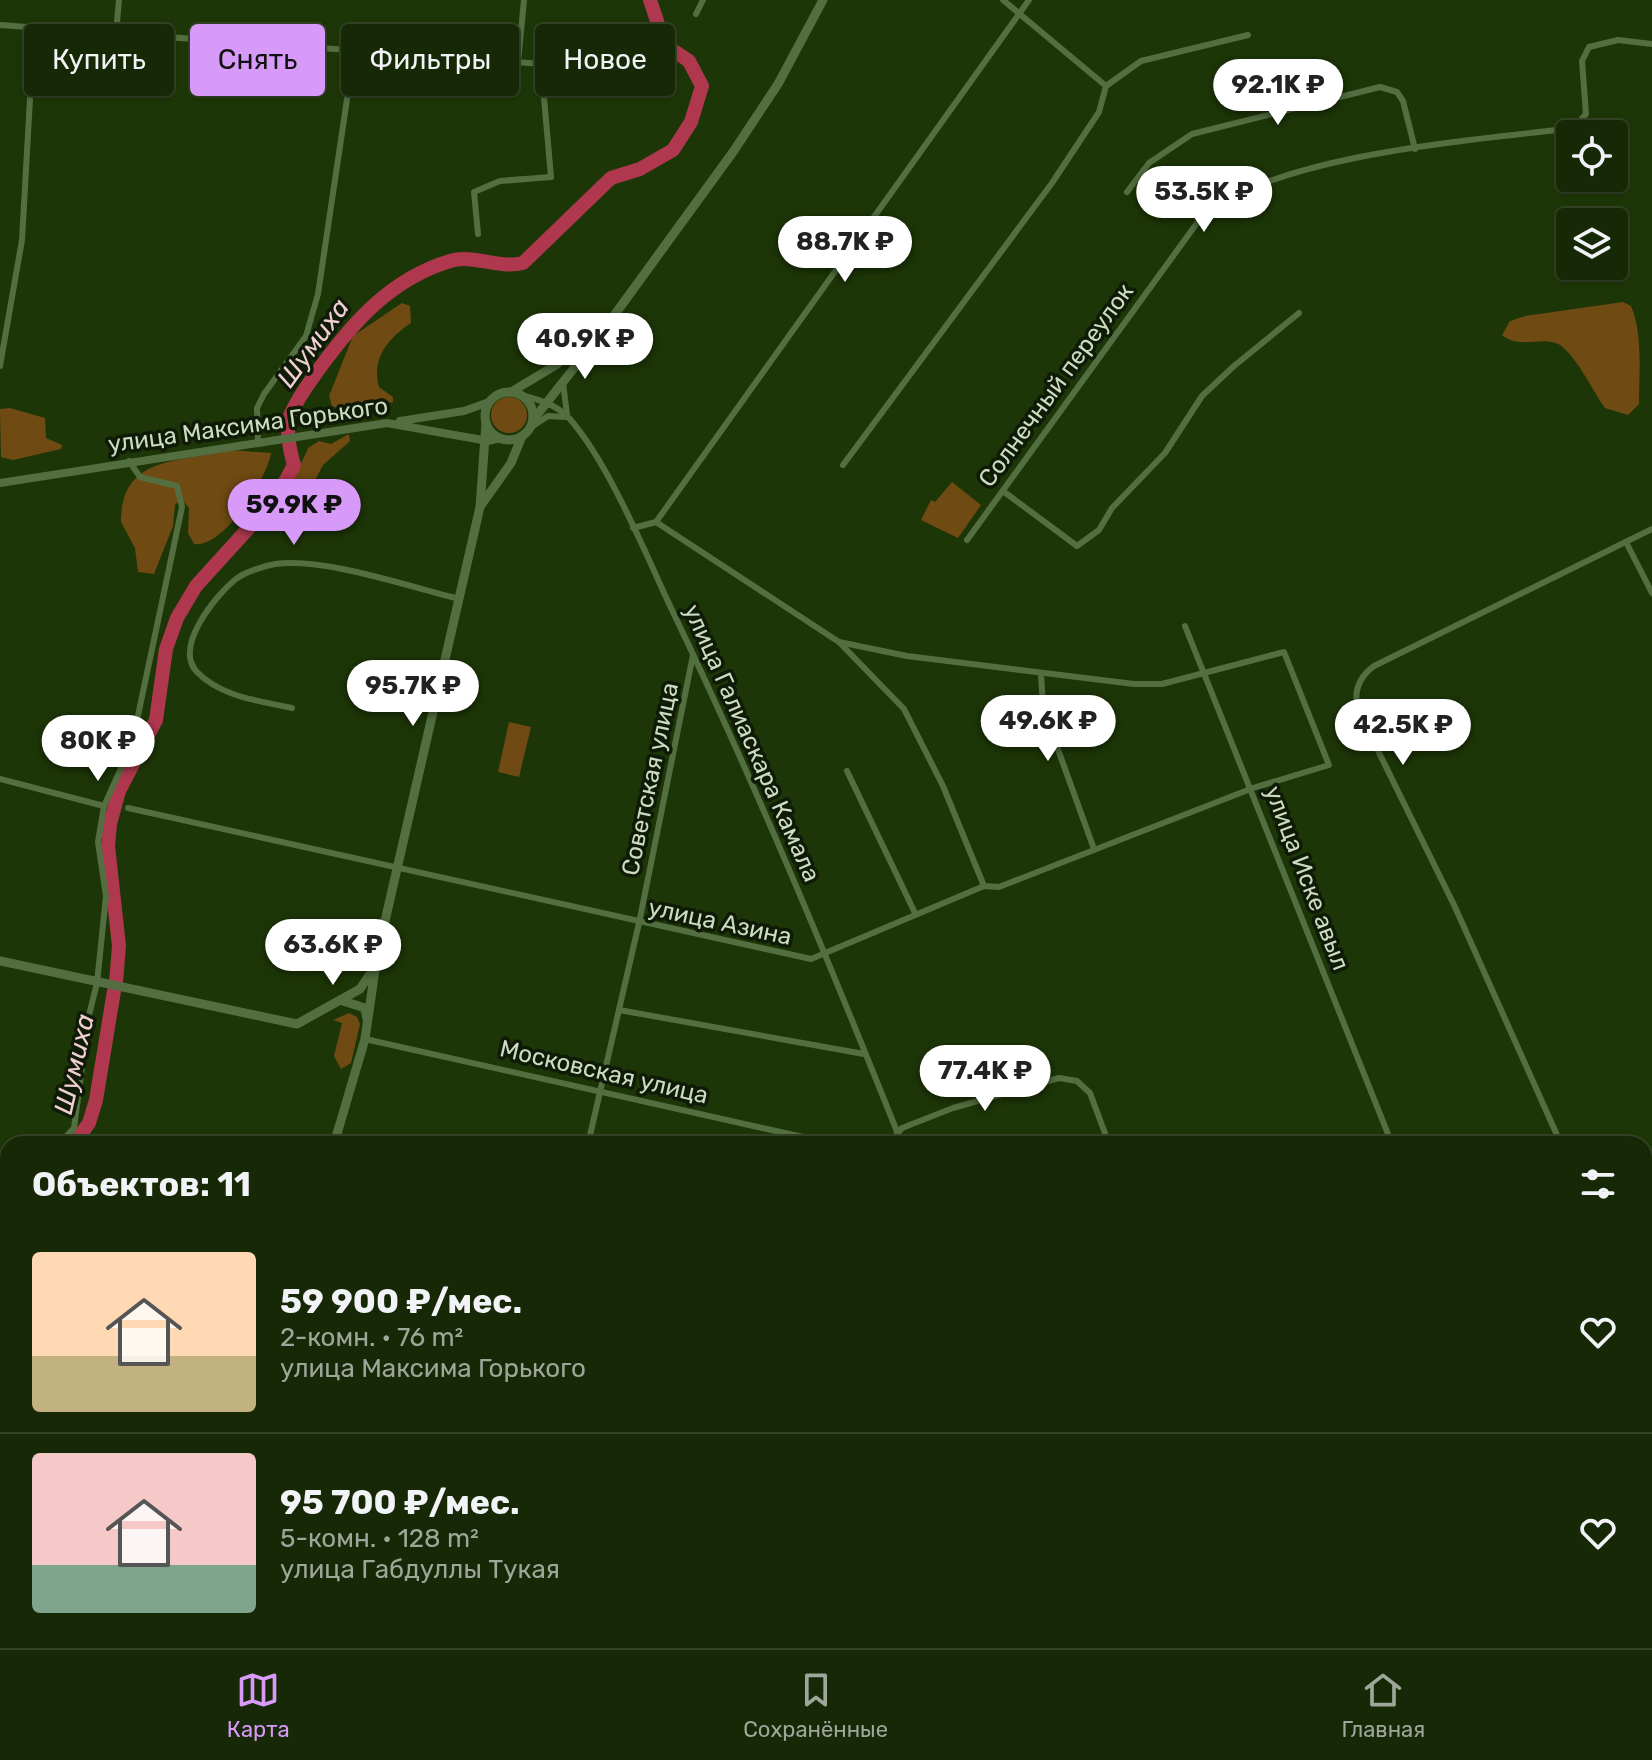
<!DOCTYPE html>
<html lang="ru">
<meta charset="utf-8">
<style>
body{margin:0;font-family:Rubik,sans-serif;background:#233413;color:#f1f3f6;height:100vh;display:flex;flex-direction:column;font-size:30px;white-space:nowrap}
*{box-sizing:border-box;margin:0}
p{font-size:26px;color:#9ea69a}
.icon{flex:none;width:44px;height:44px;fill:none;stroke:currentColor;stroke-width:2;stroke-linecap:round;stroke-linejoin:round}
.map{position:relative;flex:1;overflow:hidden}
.details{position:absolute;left:0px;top:1136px;width:1652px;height:512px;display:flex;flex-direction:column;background:#162805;border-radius:24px 24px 0 0;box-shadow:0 2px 6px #0004,0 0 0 2px #354427}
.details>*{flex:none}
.guide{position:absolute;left:24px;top:24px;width:800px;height:72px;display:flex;gap:16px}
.tools{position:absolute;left:1556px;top:120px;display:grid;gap:16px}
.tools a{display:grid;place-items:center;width:72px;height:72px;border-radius:8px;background:#162805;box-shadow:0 2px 6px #0004,0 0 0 2px #354427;font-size:40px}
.price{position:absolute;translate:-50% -68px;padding:0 18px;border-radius:28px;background:#fff;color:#222;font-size:26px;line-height:52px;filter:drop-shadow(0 2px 4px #0008)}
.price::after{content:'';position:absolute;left:50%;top:48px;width:24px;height:18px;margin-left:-12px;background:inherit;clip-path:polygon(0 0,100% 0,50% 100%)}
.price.selected{background:#d89af8;color:#111}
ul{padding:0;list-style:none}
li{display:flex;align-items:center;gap:24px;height:200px;padding:0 32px}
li+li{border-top:2px solid #354427}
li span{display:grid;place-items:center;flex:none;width:224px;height:160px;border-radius:8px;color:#555}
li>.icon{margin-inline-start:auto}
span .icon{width:96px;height:96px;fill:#fffc;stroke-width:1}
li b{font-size:34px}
h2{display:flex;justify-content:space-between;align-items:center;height:96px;padding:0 32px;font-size:34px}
.chip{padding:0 28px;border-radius:8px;background:#162805;box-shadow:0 2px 6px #0004,0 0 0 2px #354427;font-size:28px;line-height:72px}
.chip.selected{background:#d89af8;color:#111}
.menu{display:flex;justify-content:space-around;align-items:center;height:112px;border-top:2px solid #354427;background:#162805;font-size:22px;color:#9ea69a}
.menu a{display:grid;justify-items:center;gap:4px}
.menu .selected{color:#d89af8}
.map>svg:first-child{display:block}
.green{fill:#6f4b13}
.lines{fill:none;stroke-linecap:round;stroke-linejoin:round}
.river{stroke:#af384e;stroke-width:14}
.minor{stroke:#536f41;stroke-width:6}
.tertiary{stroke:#536f41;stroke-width:8}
.secondary{stroke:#536f41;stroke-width:9}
.labels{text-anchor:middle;stroke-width:7;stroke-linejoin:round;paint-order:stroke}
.street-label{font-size:24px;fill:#ccdcc3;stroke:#0f1a07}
.water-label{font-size:26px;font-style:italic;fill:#efcfd1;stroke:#0f1a07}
</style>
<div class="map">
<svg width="1652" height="1648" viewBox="0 0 1652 1648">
<rect width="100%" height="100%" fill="#1d3607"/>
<g class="green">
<path d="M1623,302L1631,306C1643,334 1639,373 1639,404L1628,415L1605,408C1594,393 1573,349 1556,343C1538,337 1519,349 1502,335L1510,321L1525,316Z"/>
<path d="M402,303L410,306L411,323C389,338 371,357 379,387L393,397V402L347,412L332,406L329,396L353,336Z"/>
<circle cx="509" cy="415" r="18"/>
<path d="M10,408L45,418L46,438L62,445L61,449L13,460L1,457L0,409Z"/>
<path d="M349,434L350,441L323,465L302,505L284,509C281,492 302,466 308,448L319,441L331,444Z"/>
<path d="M230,450L271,453C267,479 223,549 194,544L188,533L189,508L181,499L175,505L173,526L154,574L138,572L135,548L121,522C121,454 181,463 230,450Z"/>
<path d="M952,482L981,505L958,538L921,520L931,500L935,502Z"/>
<path d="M509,722L531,727L519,777L498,772Z"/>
<path d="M349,1013L357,1017L360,1024L351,1063L341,1069L334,1056L342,1023L333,1020Z"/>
</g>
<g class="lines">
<g class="river">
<path d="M116,982L119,946L108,846L110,824L119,791L156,720L166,649L177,618L196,586L276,498L294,465C290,451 285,431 290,416C296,400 309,383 319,369C354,321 391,279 450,261C473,254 498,269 523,263L611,178L640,169L673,150L691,122L702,86L689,61L665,45L650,0"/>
<path d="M74,1144L89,1123L96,1100L114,991"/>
<path d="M0,1266L8,1249"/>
</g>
<g class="minor">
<path d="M1003,0L1106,86"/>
<path d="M696,14L703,0"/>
<path d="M0,25L655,72"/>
<path d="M116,33L119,0"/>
<path d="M518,63L524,0"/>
<path d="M1127,192L1149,163L1192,134L1380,87L1397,92L1403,101L1415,149"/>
<path d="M478,234L474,192L500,181L551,177L541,64"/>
<path d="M0,366L22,240L34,28"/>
<path d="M563,382L567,415"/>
<path d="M521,395C540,400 555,404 569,418C609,463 646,555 672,610C756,785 830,964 902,1144"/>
<path d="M530,428L548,416L565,417"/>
<path d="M258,441L257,408L264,394L306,336L318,294L350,79V50"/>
<path d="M843,465L1052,183L1099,112L1106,86L1141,61L1248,35"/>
<path d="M1003,491L1077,546L1099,530L1112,508L1165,453L1202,396L1234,366L1299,313"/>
<path d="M656,522L839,642L904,709L943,786L984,886"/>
<path d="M633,528L656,522L1029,0"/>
<path d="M967,540L1205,212C1293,153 1467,141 1574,128L1586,114L1582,61L1589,47L1618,40L1652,44"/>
<path d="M1626,542L1652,593"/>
<path d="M1185,626L1392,1144"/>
<path d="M1041,674L1043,708L1094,849"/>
<path d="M292,708C260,701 221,697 197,672C173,647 216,595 236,579C245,572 264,566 275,564C325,557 409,587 460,599"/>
<path d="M847,771L915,913"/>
<path d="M0,779L104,806"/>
<path d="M128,808L811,959L984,886L999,887L1253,788L1329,765L1284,652L1162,684H1134L907,656L839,642"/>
<path d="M619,1010L864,1054"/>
<path d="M365,1039L834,1144"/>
<path d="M59,1144L74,1128L89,1015L97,983L106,896L98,842L104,806L132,744L182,507L177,486L140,477L129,461"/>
<path d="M588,1144L639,923L693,655"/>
<path d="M881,1144L892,1140L902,1128L953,1108L1059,1078L1077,1081L1090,1093L1109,1144"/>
<path d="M1561,1144L1455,907L1358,710C1353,691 1359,677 1374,666L1652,529"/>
<path d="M1644,1235L1652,1232"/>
<path d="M1644,1512L1652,1511"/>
<path d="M0,1541L8,1504"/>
<path d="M838,1640L876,1648"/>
<path d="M1394,1640L1437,1648"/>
<path d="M1100,1644L1134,1640"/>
<path d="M197,1648L200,1640"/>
<path d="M488,1648L490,1640"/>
<path d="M739,1648L741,1640"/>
<path d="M1065,1648L1075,1640"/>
</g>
<g class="tertiary">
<path d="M400,421L464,411L489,402"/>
<path d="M0,483L387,423L488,441L500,438"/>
<path d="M0,1454L8,1456"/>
</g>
<g class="secondary">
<path d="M511,392L556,365L597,332"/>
<circle cx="509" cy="416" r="24"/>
<path d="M533,420L597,339L733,152L778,84L823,0"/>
<path d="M482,504L511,463L522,436"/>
<path d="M0,961L297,1024L360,989L372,971"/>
<path d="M343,1001L365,1008L367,1019"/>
<path d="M334,1144L365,1039L377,956L480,507L486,423"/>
<path d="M0,1202L8,1204"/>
</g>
</g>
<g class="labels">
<g class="street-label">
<text transform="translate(1056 385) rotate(-54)" y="8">Солнечный переулок</text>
<text transform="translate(248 425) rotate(-8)" y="8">улица Максима Горького</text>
<text transform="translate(752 743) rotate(66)" y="8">улица Галиаскара Камала</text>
<text transform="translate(650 779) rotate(-78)" y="8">Советская улица</text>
<text transform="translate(1307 878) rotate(69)" y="8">улица Иске авыл</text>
<text transform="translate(720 922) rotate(12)" y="8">улица Азина</text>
<text transform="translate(604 1072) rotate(13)" y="8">Московская улица</text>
</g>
<g class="water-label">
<text transform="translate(313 343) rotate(-54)" y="9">Шумиха</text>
<text transform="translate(74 1064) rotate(-77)" y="9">Шумиха</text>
</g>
</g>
</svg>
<div class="tools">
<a><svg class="icon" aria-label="locate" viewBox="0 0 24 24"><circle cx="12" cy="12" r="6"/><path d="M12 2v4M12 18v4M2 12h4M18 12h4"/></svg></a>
<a><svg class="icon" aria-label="layers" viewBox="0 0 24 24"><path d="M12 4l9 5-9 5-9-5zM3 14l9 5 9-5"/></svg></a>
</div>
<b class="price" style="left:1278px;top:127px">92.1K ₽</b>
<b class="price" style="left:1204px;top:234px">53.5K ₽</b>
<b class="price" style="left:845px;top:284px">88.7K ₽</b>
<b class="price" style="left:585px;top:381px">40.9K ₽</b>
<b class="price selected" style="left:294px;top:547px">59.9K ₽</b>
<b class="price" style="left:413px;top:728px">95.7K ₽</b>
<b class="price" style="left:1048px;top:763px">49.6K ₽</b>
<b class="price" style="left:1403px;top:767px">42.5K ₽</b>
<b class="price" style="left:98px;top:783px">80K ₽</b>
<b class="price" style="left:333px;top:987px">63.6K ₽</b>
<b class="price" style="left:985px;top:1113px">77.4K ₽</b>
<div class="guide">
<a class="chip">Купить</a>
<a class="chip selected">Снять</a>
<a class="chip">Фильтры</a>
<a class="chip">Новое</a>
</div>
<section class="details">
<h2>Объектов: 11<svg class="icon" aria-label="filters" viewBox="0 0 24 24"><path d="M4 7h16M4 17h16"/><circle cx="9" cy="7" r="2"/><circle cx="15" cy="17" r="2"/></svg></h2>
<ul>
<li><span style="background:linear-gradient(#ffd9b3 65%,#c2b280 0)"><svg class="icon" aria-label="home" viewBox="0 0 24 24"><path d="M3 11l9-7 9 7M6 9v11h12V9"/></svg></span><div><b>59 900 ₽/мес.</b><p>2-комн. · 76 m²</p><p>улица Максима Горького</p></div><svg class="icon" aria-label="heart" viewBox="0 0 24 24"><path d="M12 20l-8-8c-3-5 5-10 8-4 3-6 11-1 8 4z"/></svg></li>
<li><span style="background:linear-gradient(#f6c9c9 70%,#7fa58c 0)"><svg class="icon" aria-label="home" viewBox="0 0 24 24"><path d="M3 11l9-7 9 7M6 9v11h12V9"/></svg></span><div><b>95 700 ₽/мес.</b><p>5-комн. · 128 m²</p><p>улица Габдуллы Тукая</p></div><svg class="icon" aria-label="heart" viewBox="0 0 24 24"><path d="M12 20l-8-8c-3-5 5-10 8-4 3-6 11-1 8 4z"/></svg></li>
</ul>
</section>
</div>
<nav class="menu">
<a class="selected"><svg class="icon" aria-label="map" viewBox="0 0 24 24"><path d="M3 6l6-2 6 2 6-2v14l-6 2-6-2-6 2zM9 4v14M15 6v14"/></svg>Карта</a>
<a><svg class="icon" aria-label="saved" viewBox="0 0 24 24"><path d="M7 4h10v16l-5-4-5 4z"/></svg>Сохранённые</a>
<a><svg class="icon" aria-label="home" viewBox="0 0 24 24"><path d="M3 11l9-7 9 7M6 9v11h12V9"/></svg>Главная</a>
</nav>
